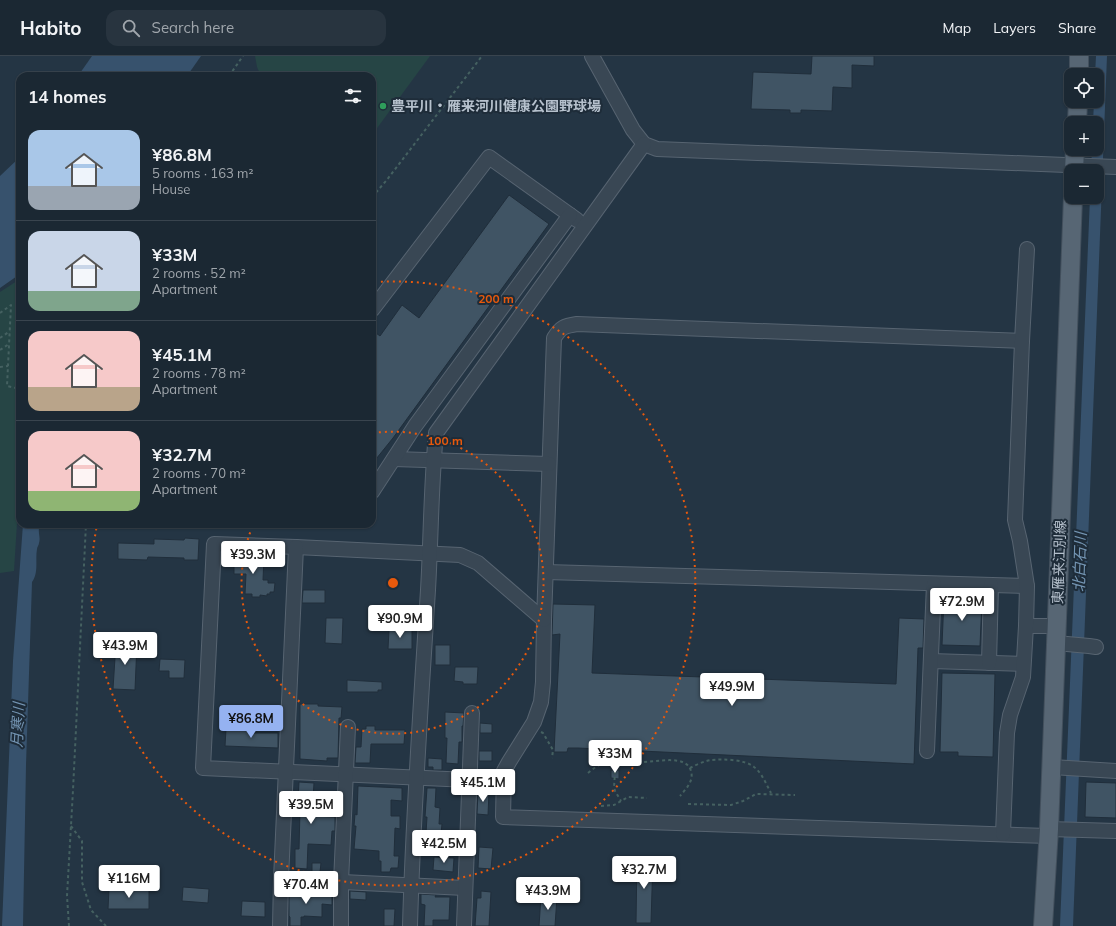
<!DOCTYPE html>
<meta charset="utf-8">
<style>
body{margin:0;font-family:Mulish,"Noto Sans JP",sans-serif;background:#28343f;color:#f1f3f6;height:100vh;display:flex;flex-direction:column;font-size:15px;white-space:nowrap}
*{box-sizing:border-box;margin:0}
p{font-size:13px;color:#a0a6ac}
.icon{flex:none;width:22px;height:22px;fill:none;stroke:currentColor;stroke-width:2;stroke-linecap:round;stroke-linejoin:round}
.map{position:relative;flex:1;overflow:hidden}
.side{position:absolute;left:16px;top:16px;width:360px;height:456px;display:flex;flex-direction:column;background:#1b2833;border-radius:12px;box-shadow:0 1px 3px #0004,0 0 0 1px #39444e}
.side>*{flex:none}
.tools{position:absolute;left:1064px;top:12px;display:grid;gap:8px}
.tools a{display:grid;place-items:center;width:40px;height:40px;border-radius:8px;background:#1b2833;box-shadow:0 1px 3px #0004,0 0 0 1px #39444e;font-size:20px}
.price{position:absolute;translate:-50% -34px;padding:0 9px;border-radius:4px;background:#fff;color:#222;font-size:13px;line-height:26px;filter:drop-shadow(0 1px 2px #0008)}
.price::after{content:'';position:absolute;left:50%;top:24px;width:12px;height:9px;margin-left:-6px;background:inherit;clip-path:polygon(0 0,100% 0,50% 100%)}
.price.selected{background:#95b2f1;color:#111}
ul{padding:0;list-style:none}
li{display:flex;align-items:center;gap:12px;height:100px;padding:0 12px}
li+li{border-top:1px solid #39444e}
li span{display:grid;place-items:center;flex:none;width:112px;height:80px;border-radius:12px;color:#555}
li>.icon{margin-inline-start:auto}
span .icon{width:48px;height:48px;fill:#fffc;stroke-width:1}
li b{font-size:17px}
h2{display:flex;justify-content:space-between;align-items:center;height:48px;padding:0 12px;font-size:17px}
header{display:flex;align-items:center;gap:24px;box-sizing:border-box;height:56px;padding:0 20px;background:#1b2833;border-bottom:1px solid #39444e}
header strong{font-size:19px}
nav{display:flex;gap:22px;margin-inline-start:auto;font-size:14px}
.search{width:280px;height:36px;background:#28343f;display:flex;align-items:center;gap:10px;box-sizing:border-box;padding:0 14px;border-radius:12px;color:#a0a6ac;font-size:15px}
.map>svg:first-child{display:block}
.green{fill:#264545}
.water{fill:#37526d}
.building{fill:#405464;stroke:#202e3b}
.lines{fill:none;stroke-linecap:round;stroke-linejoin:round}
.minor-casing{stroke:#576471;stroke-width:16}
.major-casing{stroke:#43505d;stroke-width:20}
.path{stroke:#456161;stroke-width:2;stroke-dasharray:3 3;stroke-linecap:butt}
.minor{stroke:#394754;stroke-width:14}
.major{stroke:#576674;stroke-width:18}
.ring{fill:none;stroke:#e8590c;stroke-width:2;stroke-dasharray:2 4}
.leisure-dot{fill:#2e9e5b;stroke:#1e2c39;stroke-width:1.5}
.labels{text-anchor:middle;stroke-width:4;stroke-linejoin:round;paint-order:stroke}
.poi-label{font-size:14px;font-weight:bold;fill:#b6c1cd;stroke:#1e2c39;text-anchor:start}
.street-label{font-size:14px;fill:#b6c1cd;stroke:#1e2c39}
.water-label{font-size:15px;font-style:italic;fill:#7495b3;stroke:#1e2c39}
.centre{fill:#e8590c;stroke:#1e2c39;stroke-width:2}
.ring-label{font-size:12px;text-anchor:middle;font-weight:bold;fill:#e8590c;stroke:#1e2c39;stroke-width:4;stroke-linejoin:round;paint-order:stroke}
</style>
<header>
<strong>Habito</strong>
<div class="search"><svg class="icon" aria-label="search" viewBox="0 0 24 24"><circle cx="10" cy="10" r="6"/><path d="M15 15l6 6"/></svg>Search here</div>
<nav><a>Map</a><a>Layers</a><a>Share</a></nav>
</header>
<div class="map">
<svg width="1116" height="870" viewBox="0 0 1116 870">
<rect width="100%" height="100%" fill="#243544"/>
<g class="green">
<path d="M255,0H430L372,79V20H261L257,11Z"/>
<path d="M20,223V419L14,515L0,517V236Z"/>
</g>
<g class="water">
<path d="M92,0H201L187,20H78Z"/>
<path d="M1096,0H1107L1073,870H1060L1090,141H1097V115H1091L1092,93H1097V67H1093L1094,45H1097V19H1095Z"/>
<path d="M20,101V218L0,232V120Z"/>
<path d="M23,468H40C37,477 41,480 39,487C39,489 37,491 37,493C35,504 39,516 32,526L26,709L23,870H2L13,605Z"/>
</g>
<g class="building">
<path d="M812,0H874V10L852,9V32L833,31L832,55L801,54V57H790V54L751,53L753,16L811,18Z"/>
<path d="M509,139L549,168L393,382L372,408V274L380,280L402,249L419,262Z"/>
<path d="M185,482L199,483L198,504H184V502L148,501L147,504L118,503V487L154,488V483L184,484Z"/>
<path d="M234,500L264,501L263,524H268V527H275L274,536H270V538H267V540L260,539V541H252V538H245L246,518H234Z"/>
<path d="M303,534H325V547H302Z"/>
<path d="M944,542L982,544L980,590L942,589Z"/>
<path d="M553,548L595,549L592,617L896,628L899,562L924,563L923,592H918L914,708L578,692H568L567,696H554L560,578L552,579Z"/>
<path d="M326,562H343L342,588L325,587Z"/>
<path d="M389,573L412,574V593H388Z"/>
<path d="M116,586L137,587L135,634L113,633Z"/>
<rect x="435" y="589" width="15" height="20"/>
<path d="M160,603L185,604L184,622H169V615H159Z"/>
<path d="M455,611H478L477,628H463V626L454,625Z"/>
<path d="M942,617L995,618L993,701L958,700V696H940Z"/>
<path d="M347,624L382,626V634H378V636H347Z"/>
<path d="M300,648H318V650L342,651L341,662H339L338,702H327V705L300,703Z"/>
<path d="M445,656L464,657L463,670H462V686H459L458,708L446,707L447,682H445Z"/>
<path d="M480,667L492,668V677H480Z"/>
<path d="M366,670H375V674H405L404,688H371L370,707H355L356,691H361L362,673H366Z"/>
<path d="M226,673L251,674L250,677H278V692L225,690Z"/>
<rect x="479" y="695" width="13" height="10"/>
<path d="M428,702L442,703V714H433V711H428Z"/>
<path d="M611,714H619V723L611,722Z"/>
<path d="M299,726L314,727L312,760L335,761V775H332L331,789L308,788L307,813L295,812V793H299L300,754H293V744H298Z"/>
<path d="M1086,726L1116,727V762L1085,761Z"/>
<path d="M358,730L402,732V745L391,744V760H400V773L395,772L394,800H399L398,812H391L390,816H381V805H379V795L354,793L356,770H354L355,758L357,759Z"/>
<path d="M427,732H436L435,751L440,752L439,768H442L441,778H438L437,798H427L428,777H426L427,761H425Z"/>
<path d="M478,736H489L488,759L477,758Z"/>
<path d="M479,791L493,792L491,813L478,812Z"/>
<path d="M434,801L454,802L453,816L433,814Z"/>
<path d="M637,801L653,802L651,867H636Z"/>
<path d="M312,807H321L320,816H312Z"/>
<path d="M183,831L209,833L208,847L182,845Z"/>
<path d="M109,832L149,833V853H108Z"/>
<path d="M289,832L304,833L303,837L332,838V849L322,848V861L304,860V861H301V870H290V861L289,860Z"/>
<path d="M350,835L366,836V844L350,843Z"/>
<path d="M481,835L491,836L489,870H475L477,842H481Z"/>
<path d="M421,838L436,839L435,841H450L449,864H433V870H424L425,849L421,848Z"/>
<path d="M541,840L557,841L555,870H539Z"/>
<path d="M242,845L265,846V861L241,860Z"/>
<path d="M384,853H395L394,870H384Z"/>
</g>
<g class="lines">
<g class="minor-casing">
<g id="minor">
<path d="M592,0L633,74L644,88L657,93L1116,111"/>
<path d="M372,254L489,101L577,164"/>
<path d="M1022,285L577,268C564,270 561,271 554,282L544,564L543,626L541,646L534,666L509,706L504,715L503,761L1048,780"/>
<path d="M394,403L549,408"/>
<path d="M372,436L415,370L570,159"/>
<path d="M546,516L1027,530"/>
<path d="M1026,570H1057"/>
<path d="M1056,587L1089,590L1096,591"/>
<path d="M931,605L1023,608"/>
<path d="M989,607L991,529"/>
<path d="M927,695L934,528"/>
<path d="M1052,711L1116,715"/>
<path d="M469,724L203,712L214,488L296,491L460,499L478,507L544,564"/>
<path d="M1049,773L1116,775"/>
<path d="M1003,778L1007,677L1010,659L1023,621L1026,570L1027,530L1020,485L1015,464L1022,285L1027,193"/>
<path d="M281,823L465,832"/>
<path d="M280,870L281,823L296,491"/>
<path d="M341,870V826L348,671"/>
<path d="M410,870C413,758 421,646 428,534C431,482 431,429 436,377L644,88"/>
<path d="M464,870L472,657"/>
</g>
</g>
<g class="major-casing">
<g id="major">
<path d="M1079,19V0"/>
<path d="M1077,67L1078,45"/>
<path d="M1074,115L1075,93"/>
<path d="M1043,870L1049,773L1073,141"/>
</g>
</g>
<g class="path">
<path d="M229,20L243,0"/>
<path d="M372,141L386,125L482,0"/>
<path d="M0,257L11,249L7,330L20,333"/>
<path d="M0,282L10,275"/>
<path d="M0,294L9,288"/>
<path d="M0,311L8,310"/>
<path d="M541,676L543,677L553,694L552,702"/>
<path d="M616,703L614,731L615,735L621,745"/>
<path d="M690,712C696,709 704,705 711,704C722,703 745,703 754,711C762,717 766,728 771,737"/>
<path d="M588,717C595,711 603,706 612,704C623,701 633,706 643,706C657,706 686,698 691,715C694,725 686,733 680,740"/>
<path d="M688,748L731,749L743,745L756,738L795,739"/>
<path d="M601,750L614,749L628,741L647,742"/>
<path d="M71,770L82,785V826L91,854L106,870"/>
<path d="M69,870L67,840L73,734L86,468"/>
</g>
<use href="#minor" class="minor"/>
<use href="#major" class="major"/>
</g>
<g class="ring">
<path d="M373 377A151 151 0 1 1 253 469"/>
<path d="M375 226A302 302 0 1 1 97 469"/>
</g>
<circle class="leisure-dot" cx="383" cy="50" r="4"/>
<g class="labels">
<g class="poi-label">
<text x="391" y="55">豊平川・雁来河川健康公園野球場</text>
</g>
<g class="street-label">
<text transform="translate(1059 506) rotate(-88)" y="5">東雁来江別線</text>
</g>
<g class="water-label">
<text transform="translate(1080 506) rotate(-88)" y="5">北白石川</text>
<text transform="translate(18 669) rotate(-87)" y="5">月寒川</text>
</g>
</g>
<circle cx="393" cy="527" r="6" class="centre"/>
<g class="ring-label">
<text x="496" y="247">200 m</text>
<text x="445" y="389">100 m</text>
</g>
</svg>
<div class="tools">
<a><svg class="icon" aria-label="locate" viewBox="0 0 24 24"><circle cx="12" cy="12" r="6"/><path d="M12 2v4M12 18v4M2 12h4M18 12h4"/></svg></a>
<a>+</a>
<a>−</a>
</div>
<b class="price" style="left:253px;top:519px">¥39.3M</b>
<b class="price" style="left:962px;top:566px">¥72.9M</b>
<b class="price" style="left:400px;top:583px">¥90.9M</b>
<b class="price" style="left:125px;top:610px">¥43.9M</b>
<b class="price" style="left:732px;top:651px">¥49.9M</b>
<b class="price selected" style="left:251px;top:683px">¥86.8M</b>
<b class="price" style="left:615px;top:718px">¥33M</b>
<b class="price" style="left:483px;top:747px">¥45.1M</b>
<b class="price" style="left:311px;top:769px">¥39.5M</b>
<b class="price" style="left:444px;top:808px">¥42.5M</b>
<b class="price" style="left:644px;top:834px">¥32.7M</b>
<b class="price" style="left:129px;top:843px">¥116M</b>
<b class="price" style="left:306px;top:849px">¥70.4M</b>
<b class="price" style="left:548px;top:855px">¥43.9M</b>
<section class="side">
<h2>14 homes<svg class="icon" aria-label="filters" viewBox="0 0 24 24"><path d="M4 7h16M4 17h16"/><circle cx="9" cy="7" r="2"/><circle cx="15" cy="17" r="2"/></svg></h2>
<ul>
<li><span style="background:linear-gradient(#a9c7e8 70%,#9aa5b1 0)"><svg class="icon" aria-label="home" viewBox="0 0 24 24"><path d="M3 11l9-7 9 7M6 9v11h12V9"/></svg></span><div><b>¥86.8M</b><p>5 rooms · 163 m²</p><p>House</p></div></li>
<li><span style="background:linear-gradient(#c9d6e8 75%,#7fa58c 0)"><svg class="icon" aria-label="home" viewBox="0 0 24 24"><path d="M3 11l9-7 9 7M6 9v11h12V9"/></svg></span><div><b>¥33M</b><p>2 rooms · 52 m²</p><p>Apartment</p></div></li>
<li><span style="background:linear-gradient(#f6c9c9 70%,#b9a48a 0)"><svg class="icon" aria-label="home" viewBox="0 0 24 24"><path d="M3 11l9-7 9 7M6 9v11h12V9"/></svg></span><div><b>¥45.1M</b><p>2 rooms · 78 m²</p><p>Apartment</p></div></li>
<li><span style="background:linear-gradient(#f6c9c9 75%,#8fb573 0)"><svg class="icon" aria-label="home" viewBox="0 0 24 24"><path d="M3 11l9-7 9 7M6 9v11h12V9"/></svg></span><div><b>¥32.7M</b><p>2 rooms · 70 m²</p><p>Apartment</p></div></li>
</ul>
</section>
</div>
